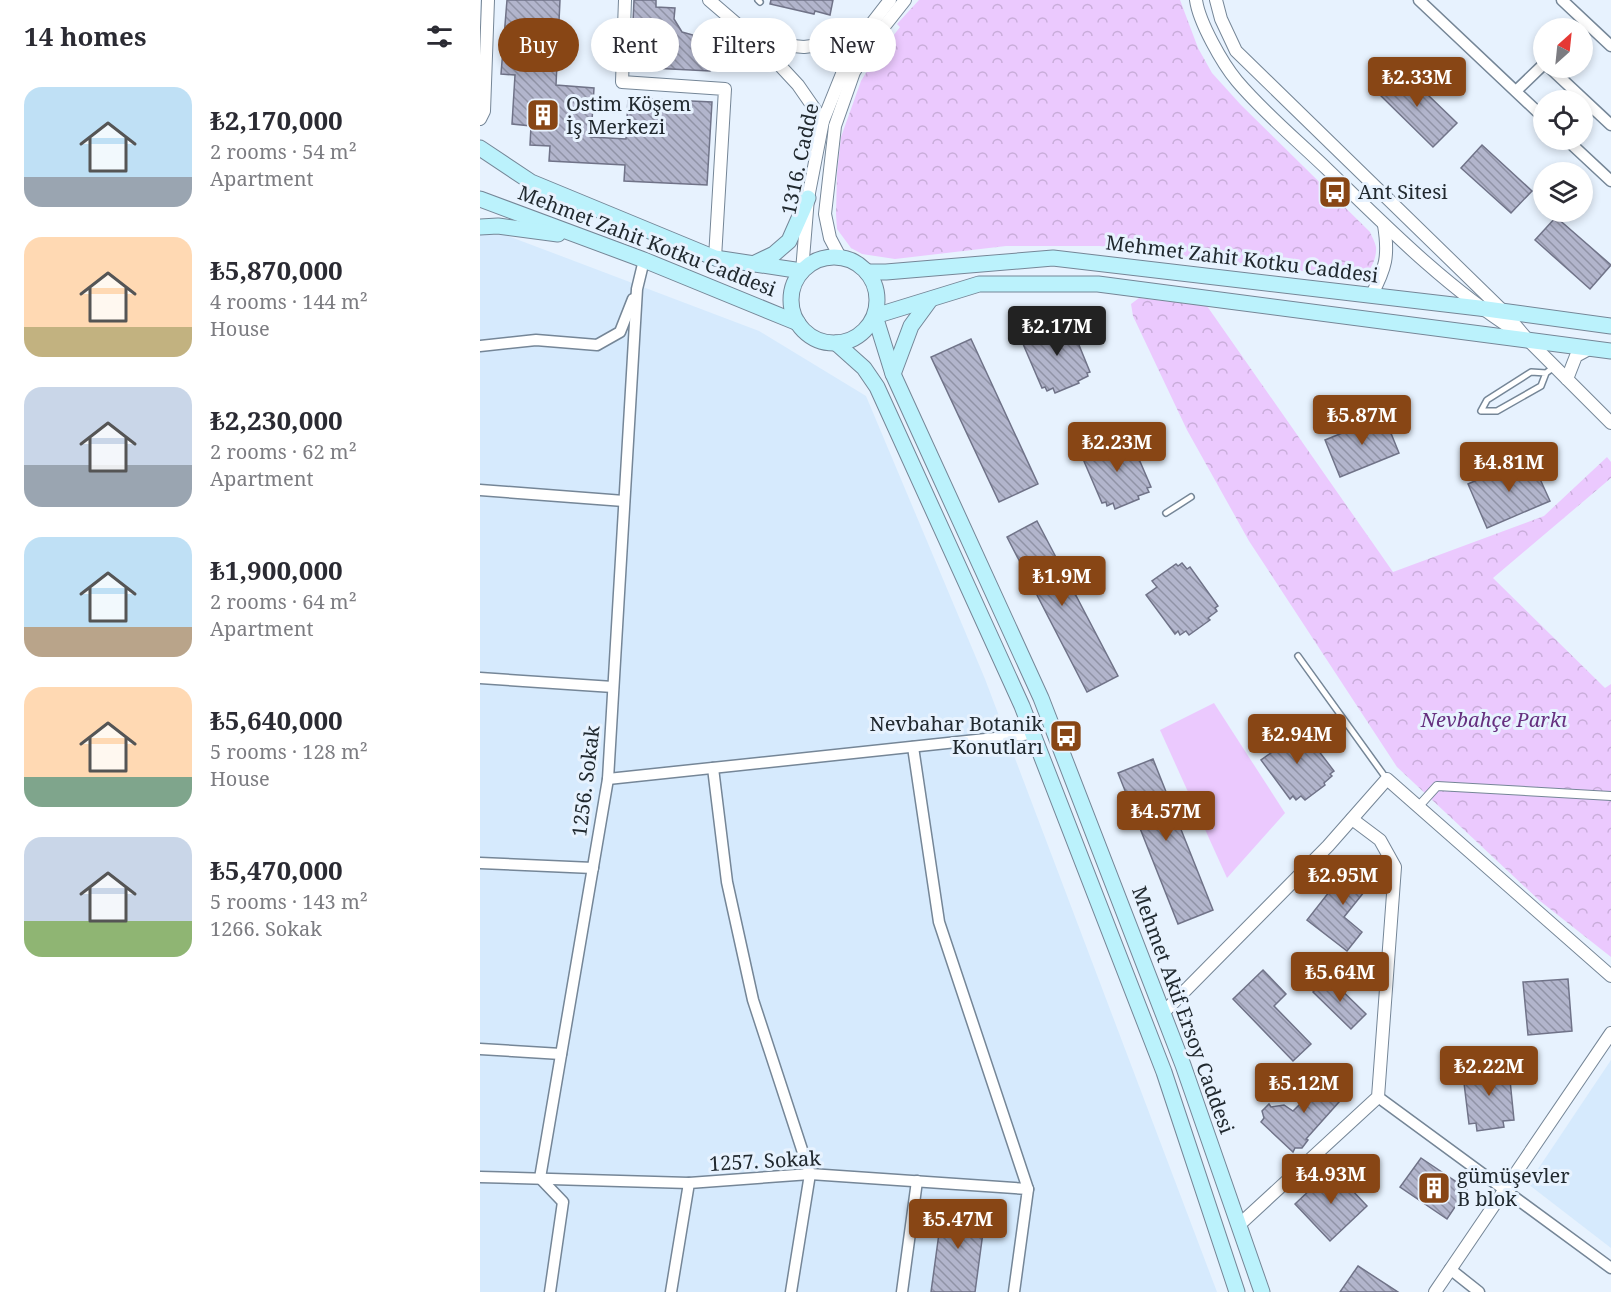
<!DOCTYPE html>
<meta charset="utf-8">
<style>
body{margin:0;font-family:"Noto Serif",serif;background:#f2f2f3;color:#2b2b33;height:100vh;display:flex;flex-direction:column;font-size:22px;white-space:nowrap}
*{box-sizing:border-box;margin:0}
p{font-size:20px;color:#7c7c81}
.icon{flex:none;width:33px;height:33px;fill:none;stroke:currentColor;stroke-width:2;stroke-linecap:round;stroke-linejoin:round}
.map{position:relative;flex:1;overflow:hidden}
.details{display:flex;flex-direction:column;background:#fff;width:480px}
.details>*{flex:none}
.guide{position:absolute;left:18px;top:18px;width:570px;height:54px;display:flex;gap:12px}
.needle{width:39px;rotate:27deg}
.buttons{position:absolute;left:1053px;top:18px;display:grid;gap:12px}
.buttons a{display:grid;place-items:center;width:60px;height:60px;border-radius:50%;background:#fff;box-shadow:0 3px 9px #0003;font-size:30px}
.price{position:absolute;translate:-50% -51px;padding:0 14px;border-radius:6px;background:#884615;color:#fff;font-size:20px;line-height:39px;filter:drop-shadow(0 2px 3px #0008)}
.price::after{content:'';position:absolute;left:50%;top:36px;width:18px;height:14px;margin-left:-9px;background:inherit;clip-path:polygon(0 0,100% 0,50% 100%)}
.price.on{background:#222;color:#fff}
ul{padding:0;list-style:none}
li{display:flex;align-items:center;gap:18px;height:150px;padding:0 24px}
li span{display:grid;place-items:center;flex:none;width:168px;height:120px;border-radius:18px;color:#555}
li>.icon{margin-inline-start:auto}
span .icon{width:72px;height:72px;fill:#fffc;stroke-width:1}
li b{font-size:26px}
h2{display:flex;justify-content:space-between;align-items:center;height:72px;padding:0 24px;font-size:26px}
.chip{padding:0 21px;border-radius:27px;background:#fff;box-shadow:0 3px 9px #0003;font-size:21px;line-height:54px}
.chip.on{background:#884615;color:#fff}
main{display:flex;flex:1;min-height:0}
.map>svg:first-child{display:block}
.built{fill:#d6eafd}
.green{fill:#ebc9fe}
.forest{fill:url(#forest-crowns)}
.building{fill:url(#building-back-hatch);stroke:#707388;stroke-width:1.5}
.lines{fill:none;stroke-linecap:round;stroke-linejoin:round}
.service-casing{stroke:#758697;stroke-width:8}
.pedestrian-casing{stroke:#758697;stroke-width:10}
.minor-casing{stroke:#758697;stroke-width:13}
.tertiary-casing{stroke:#758697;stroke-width:14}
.secondary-casing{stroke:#758697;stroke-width:17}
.service{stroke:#fff;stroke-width:5}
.pedestrian{stroke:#fff;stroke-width:8}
.minor{stroke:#fff;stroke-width:10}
.tertiary{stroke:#fff;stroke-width:12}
.secondary{stroke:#bbf2fc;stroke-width:15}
.labels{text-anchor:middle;stroke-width:6;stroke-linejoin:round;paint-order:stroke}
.poi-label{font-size:20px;fill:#21292f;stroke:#e7f2fe;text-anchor:start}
.street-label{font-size:20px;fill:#21292f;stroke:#e7f2fe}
.park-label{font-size:20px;font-style:italic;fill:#652f7f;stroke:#e7f2fe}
</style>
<main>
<section class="details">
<h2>14 homes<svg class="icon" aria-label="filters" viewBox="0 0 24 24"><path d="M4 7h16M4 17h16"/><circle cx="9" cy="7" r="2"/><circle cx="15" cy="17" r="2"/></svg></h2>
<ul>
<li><span style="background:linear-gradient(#bfe0f5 75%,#9aa5b1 0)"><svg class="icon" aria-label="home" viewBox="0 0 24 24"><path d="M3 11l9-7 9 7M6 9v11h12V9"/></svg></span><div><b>₺2,170,000</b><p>2 rooms · 54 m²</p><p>Apartment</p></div></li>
<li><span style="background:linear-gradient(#ffd9b3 75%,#c2b280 0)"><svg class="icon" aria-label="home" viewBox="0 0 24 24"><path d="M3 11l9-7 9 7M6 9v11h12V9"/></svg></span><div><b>₺5,870,000</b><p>4 rooms · 144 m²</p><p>House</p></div></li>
<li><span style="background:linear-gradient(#c9d6e8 65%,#9aa5b1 0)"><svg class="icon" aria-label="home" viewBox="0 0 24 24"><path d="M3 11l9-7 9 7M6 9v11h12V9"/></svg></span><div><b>₺2,230,000</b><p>2 rooms · 62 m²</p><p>Apartment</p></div></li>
<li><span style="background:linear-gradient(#bfe0f5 75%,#b9a48a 0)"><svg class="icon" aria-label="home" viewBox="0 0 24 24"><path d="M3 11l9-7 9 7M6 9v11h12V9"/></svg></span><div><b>₺1,900,000</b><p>2 rooms · 64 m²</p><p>Apartment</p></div></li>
<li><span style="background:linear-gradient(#ffd9b3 75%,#7fa58c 0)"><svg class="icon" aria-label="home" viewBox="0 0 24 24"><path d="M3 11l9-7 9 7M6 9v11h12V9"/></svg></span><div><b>₺5,640,000</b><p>5 rooms · 128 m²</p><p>House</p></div></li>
<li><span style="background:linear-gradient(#c9d6e8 70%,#8fb573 0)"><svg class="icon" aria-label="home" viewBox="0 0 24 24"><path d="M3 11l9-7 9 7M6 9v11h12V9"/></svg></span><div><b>₺5,470,000</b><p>5 rooms · 143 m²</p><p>1266. Sokak</p></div></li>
</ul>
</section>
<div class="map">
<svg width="1131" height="1292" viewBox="0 0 1131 1292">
<defs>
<pattern id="forest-crowns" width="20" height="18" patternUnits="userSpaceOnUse" patternTransform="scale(1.5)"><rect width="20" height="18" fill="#ebc9fe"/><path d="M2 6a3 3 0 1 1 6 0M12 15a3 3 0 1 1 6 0" fill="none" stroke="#c9adda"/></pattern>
<pattern id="building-back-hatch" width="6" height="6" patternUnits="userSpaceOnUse" patternTransform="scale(1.5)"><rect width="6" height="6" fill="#b2b5cc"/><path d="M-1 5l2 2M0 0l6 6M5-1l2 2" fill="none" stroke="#9093a6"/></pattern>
</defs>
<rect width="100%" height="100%" fill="#e7f2fe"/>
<g class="built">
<path d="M23,234L279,331L386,396L505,679L737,1292H0V235Z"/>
<path d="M1131,1060V1248L1048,1184Z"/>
</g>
<path class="green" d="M734,703L805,813L747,878L680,730Z"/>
<g class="forest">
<path d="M439,0H700L718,48L732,73L761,105L890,232C892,237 895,242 896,247C897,258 890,274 880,278L620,246H526L415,259L382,254L371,248L357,229L356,214L357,174L361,137L381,81L407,38L410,40L420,27L417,24Z"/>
<path d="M659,298L727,306L913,572L1064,516L1127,457L1131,462V478L1013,578L1125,688L1131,684V957L1060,901L917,767L769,541L707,430L653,316L651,304Z"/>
</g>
<g class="building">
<path d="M27,0H80L76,85L114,88L111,137L146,139L148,98L232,102L227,185L144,181L145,165L69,161L70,146L50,145L51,126L32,124L35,75L21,74Z"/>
<path d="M154,0H176V7L195,8L194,19L202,32L213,35V41L231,42L230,71L151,67Z"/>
<path d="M291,0H353L350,15L335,11L334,14L290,4Z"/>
<path d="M921,69L977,123L953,147L898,93Z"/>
<path d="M1002,145L1052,191L1031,213L981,168Z"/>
<path d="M1076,217L1131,265L1110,289L1055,240Z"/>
<path d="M579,321L580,324L585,321L588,329L592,328L610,372L607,373L608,376L598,381L599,383L575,393L573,388L567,391L565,387L562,388L543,344L555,339L552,332Z"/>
<path d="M491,339L558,484L519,502L451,357Z"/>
<path d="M904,416L919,453L860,477L845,440Z"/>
<path d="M639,436L641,439L646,437L649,444L652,443L671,487L667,488L669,492L658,496L659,499L635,509L633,503L627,506L626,502L622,503L603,459L615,454L613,447Z"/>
<path d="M1050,457L1070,501L1007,528L988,484Z"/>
<path d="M557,521L638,676L607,692L527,537Z"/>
<path d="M702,563L707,569L710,567L738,606L735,608L737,611L728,618L730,620L709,635L706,631L700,635L698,631L695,634L666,595L677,587L672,581L696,564L698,566Z"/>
<path d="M817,728L822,735L825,733L854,771L850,774L852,776L844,783L845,785L825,800L821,796L816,800L813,796L810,799L781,760L792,752L788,746L811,729L813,731Z"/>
<path d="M673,759L733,910L698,924L638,773Z"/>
<path d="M875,859L897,876L864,917L882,932L867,951L827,920Z"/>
<path d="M783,970L806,994L794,1006L831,1044L813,1061L753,999Z"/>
<path d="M848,977L886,1014L871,1029L833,992Z"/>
<path d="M1088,979L1092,1031L1048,1035L1043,982Z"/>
<path d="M1020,1065L1021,1071L1029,1070L1034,1120L1023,1121L1024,1127L997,1131L996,1123L989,1124L983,1075L991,1074L992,1068Z"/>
<path d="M856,1078L863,1083V1090L867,1093L826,1139L828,1140L822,1148H815L813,1152L781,1122L784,1118L782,1111L789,1104L791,1107L804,1105L813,1111L826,1098L833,1094L835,1086L841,1081Z"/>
<path d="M941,1158L987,1189L967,1219L920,1187Z"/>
<path d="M852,1169L887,1206L850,1241L815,1204Z"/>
<path d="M463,1204L506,1210L495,1292H451Z"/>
<path d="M878,1266L918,1292H860Z"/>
</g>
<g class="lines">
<g class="service-casing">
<g id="service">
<path d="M278,0L280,2"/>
<path d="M1066,373L1051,372L1007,400L1001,411H1017L1061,386L1066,373L1074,367"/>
<path d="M686,513L711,497"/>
<path d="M818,656L906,778"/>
</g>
</g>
<g class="pedestrian-casing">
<path id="pedestrian" d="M938,807L957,786L1131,796"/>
</g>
<g class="minor-casing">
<g id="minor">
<path d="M939,0L1064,118"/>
<path d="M1082,0L1131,46"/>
<path d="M1070,68L1131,125"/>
<path d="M1036,91L1064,64"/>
<path d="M1087,140L1131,181"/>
<path d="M0,346L56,340L117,345L140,332L153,299"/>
<path d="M0,490L144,501"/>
<path d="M0,678L133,687"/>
<path d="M433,747L459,922L548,1189"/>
<path d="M233,768L247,882L273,1000L330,1174L311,1292"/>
<path d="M128,779L553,734"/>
<path d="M0,863L113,868"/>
<path d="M0,1049L81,1054"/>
<path d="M898,1097L1131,1268"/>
<path d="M0,1177L209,1183"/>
<path d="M970,1269L999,1292"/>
<path d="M70,1292L83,1202L60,1178L128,779L157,289L164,260"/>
<path d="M191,1292L209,1183L330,1174L548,1189L534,1292"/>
<path d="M422,1292L437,1181"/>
</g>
</g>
<g class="tertiary-casing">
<g id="tertiary">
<path d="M145,0L142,82L245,89L235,258"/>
<path d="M229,0L279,43L318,85L343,121"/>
<path d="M716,0C719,22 742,63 757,81C784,113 818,141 848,170C907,227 965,286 1034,330"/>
<path d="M736,0L741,19L756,51L1023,311L1047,339L1131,423"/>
<path d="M279,43L324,47L379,40"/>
<path d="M0,119L4,111L8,0"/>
<path d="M360,257L350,238L345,214L355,126L374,72L395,38L425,0"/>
<path d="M322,271L328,198L343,121L366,64L379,40L410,0"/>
<path d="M891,296C906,268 909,256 904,225"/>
<path d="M1087,379L1096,356L1109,349"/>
<path d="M683,1013L848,846L907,779L1131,976"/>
<path d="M759,1225L898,1097L915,867L900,840L872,819"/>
<path d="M955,1292L1131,1033"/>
</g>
</g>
<g class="secondary-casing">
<g id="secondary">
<path d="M0,148L51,182L235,258L322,271"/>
<path d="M0,199L164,260L318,323"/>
<path d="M0,227L18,226L78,234"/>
<circle cx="354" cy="300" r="43"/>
<path d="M273,264L294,254L309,241L328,198"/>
<path d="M387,272H406L573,258L999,308L1131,326"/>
<path d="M395,316L413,374L561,698L703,1065L782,1292"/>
<path d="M395,316L499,284H618L1131,351"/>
<path d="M356,343L384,368L397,387L542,706L684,1072L757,1292"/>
<path d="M413,374L431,326L450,300"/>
</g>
</g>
<use href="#service" class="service"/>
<use href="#pedestrian" class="pedestrian"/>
<use href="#minor" class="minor"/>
<use href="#tertiary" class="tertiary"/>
<use href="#secondary" class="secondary"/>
</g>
<defs>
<g id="building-square" transform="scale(1.725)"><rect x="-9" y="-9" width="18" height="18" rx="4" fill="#884615" stroke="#e7f2fe"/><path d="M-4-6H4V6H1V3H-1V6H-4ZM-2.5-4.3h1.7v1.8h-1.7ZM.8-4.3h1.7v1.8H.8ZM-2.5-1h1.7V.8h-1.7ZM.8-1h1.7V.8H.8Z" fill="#fff"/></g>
<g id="bus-square" transform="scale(1.725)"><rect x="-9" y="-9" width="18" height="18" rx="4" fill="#884615" stroke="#e7f2fe"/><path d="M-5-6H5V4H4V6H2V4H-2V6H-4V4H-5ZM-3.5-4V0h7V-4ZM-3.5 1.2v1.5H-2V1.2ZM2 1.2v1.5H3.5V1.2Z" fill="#fff"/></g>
</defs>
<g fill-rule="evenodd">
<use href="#building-square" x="63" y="115"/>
<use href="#bus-square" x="855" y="192"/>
<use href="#bus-square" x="586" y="736"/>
<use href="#building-square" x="954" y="1188"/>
</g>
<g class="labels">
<g class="poi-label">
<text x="86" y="111">Ostim Köşem<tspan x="86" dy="23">İş Merkezi</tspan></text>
<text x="878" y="199">Ant Sitesi</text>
<text x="563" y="731" text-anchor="end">Nevbahar Botanik<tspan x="563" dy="23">Konutları</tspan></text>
<text x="977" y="1183">gümüşevler<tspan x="977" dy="23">B blok</tspan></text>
</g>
<g class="street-label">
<text transform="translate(320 159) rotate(-78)" y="7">1316. Cadde</text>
<text transform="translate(167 241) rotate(21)" y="7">Mehmet Zahit Kotku Caddesi</text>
<text transform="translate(762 259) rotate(7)" y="7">Mehmet Zahit Kotku Caddesi</text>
<text transform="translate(106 781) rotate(-83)" y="7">1256. Sokak</text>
<text transform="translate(703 1010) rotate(70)" y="7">Mehmet Akif Ersoy Caddesi</text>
<text transform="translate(285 1161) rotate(-3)" y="7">1257. Sokak</text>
</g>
<g class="park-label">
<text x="1014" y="727">Nevbahçe Parkı</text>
</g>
</g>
</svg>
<div class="buttons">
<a><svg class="needle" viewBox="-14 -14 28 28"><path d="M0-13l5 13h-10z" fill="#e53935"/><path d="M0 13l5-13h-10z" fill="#7c7c81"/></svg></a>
<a><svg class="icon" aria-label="locate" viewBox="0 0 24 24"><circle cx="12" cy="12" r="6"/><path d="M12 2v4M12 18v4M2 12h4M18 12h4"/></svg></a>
<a><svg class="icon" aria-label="layers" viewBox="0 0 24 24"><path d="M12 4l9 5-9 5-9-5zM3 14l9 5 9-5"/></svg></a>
</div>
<b class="price" style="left:937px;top:108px">₺2.33M</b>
<b class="price on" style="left:577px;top:357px">₺2.17M</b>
<b class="price" style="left:882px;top:446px">₺5.87M</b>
<b class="price" style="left:637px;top:473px">₺2.23M</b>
<b class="price" style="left:1029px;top:493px">₺4.81M</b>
<b class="price" style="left:582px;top:607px">₺1.9M</b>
<b class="price" style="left:817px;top:765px">₺2.94M</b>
<b class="price" style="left:686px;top:842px">₺4.57M</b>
<b class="price" style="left:863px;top:906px">₺2.95M</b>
<b class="price" style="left:860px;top:1003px">₺5.64M</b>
<b class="price" style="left:1009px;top:1097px">₺2.22M</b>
<b class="price" style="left:824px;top:1114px">₺5.12M</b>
<b class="price" style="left:851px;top:1205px">₺4.93M</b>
<b class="price" style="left:478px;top:1250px">₺5.47M</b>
<div class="guide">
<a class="chip on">Buy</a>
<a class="chip">Rent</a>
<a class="chip">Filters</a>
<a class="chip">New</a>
</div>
</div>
</main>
